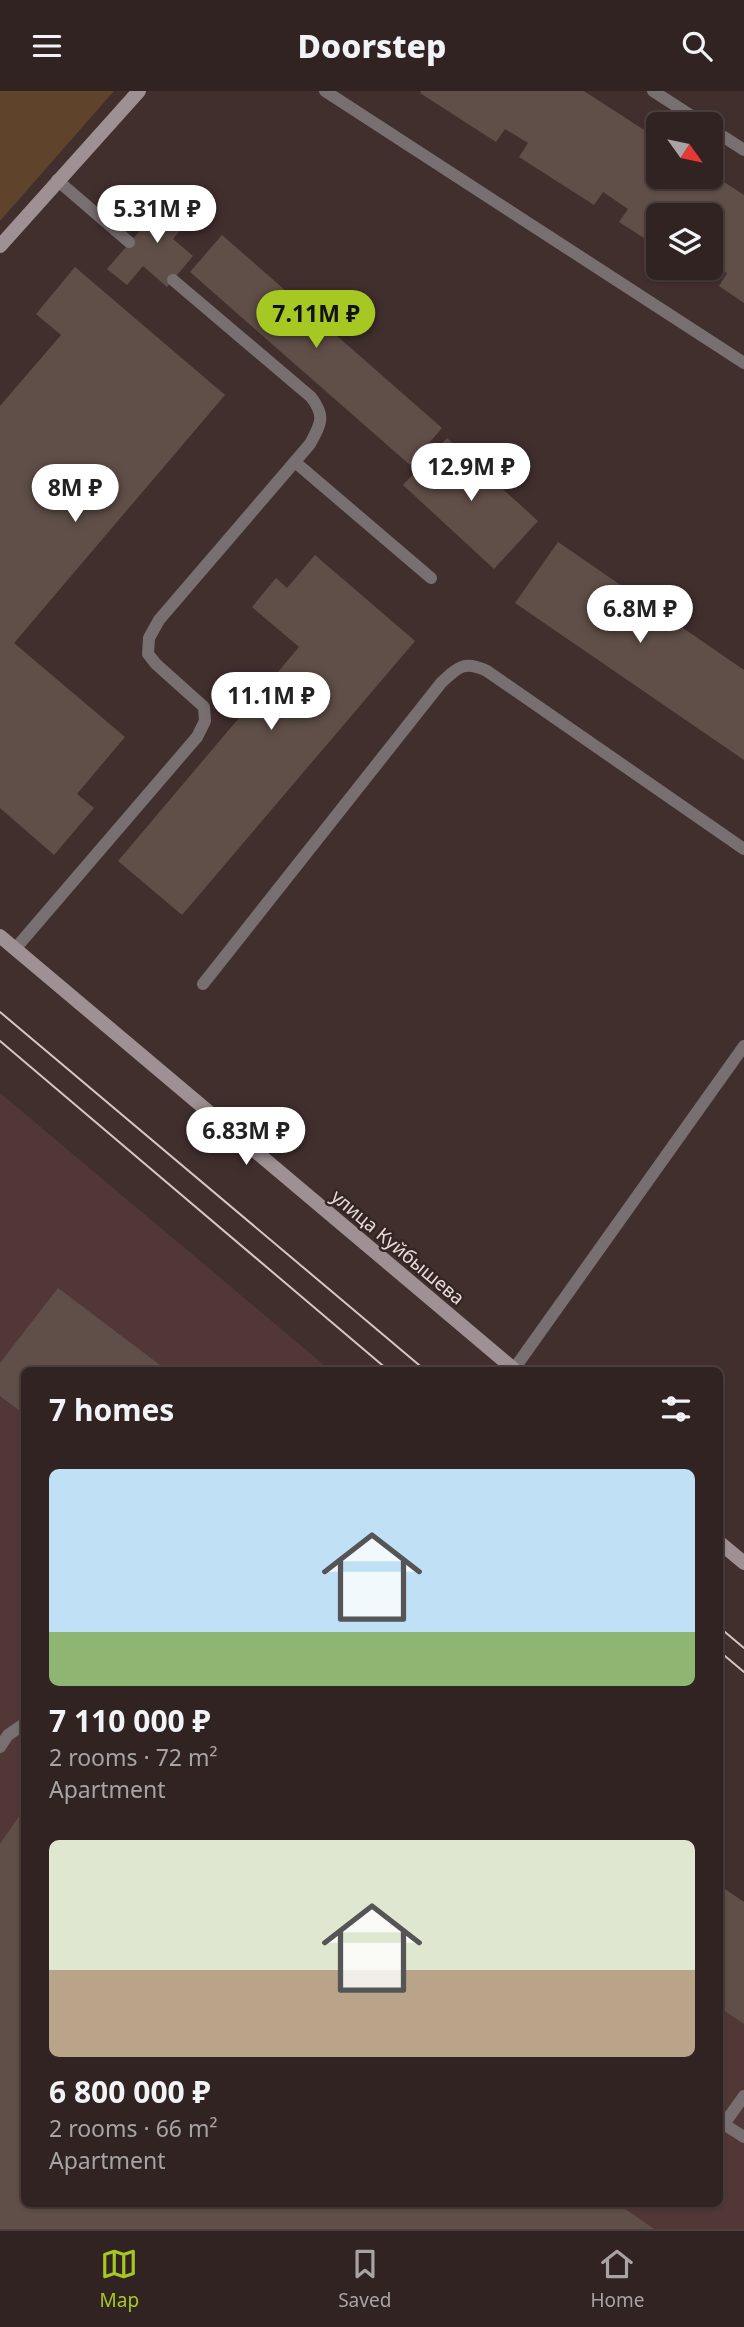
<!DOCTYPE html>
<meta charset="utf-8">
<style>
body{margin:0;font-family:"Noto Sans",sans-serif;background:#3d2f2f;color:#f1f3f6;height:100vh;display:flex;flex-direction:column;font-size:26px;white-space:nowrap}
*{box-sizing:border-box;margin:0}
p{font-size:23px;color:#a8a4a5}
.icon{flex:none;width:38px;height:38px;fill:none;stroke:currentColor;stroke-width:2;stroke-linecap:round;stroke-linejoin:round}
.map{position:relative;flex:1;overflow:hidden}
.side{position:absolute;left:21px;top:1276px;width:702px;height:840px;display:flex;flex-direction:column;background:#312322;border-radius:10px;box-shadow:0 2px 5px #0004,0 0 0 2px #4c4040}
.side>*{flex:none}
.needle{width:46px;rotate:123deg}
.controls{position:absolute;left:646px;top:21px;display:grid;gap:14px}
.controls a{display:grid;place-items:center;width:77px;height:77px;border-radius:10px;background:#312322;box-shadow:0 2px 5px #0004,0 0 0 2px #4c4040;font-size:35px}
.price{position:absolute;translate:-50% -60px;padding:0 16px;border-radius:24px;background:#fff;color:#222;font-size:23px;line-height:46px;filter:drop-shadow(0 2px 4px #0008)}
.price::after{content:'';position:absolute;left:50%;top:42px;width:21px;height:16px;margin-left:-10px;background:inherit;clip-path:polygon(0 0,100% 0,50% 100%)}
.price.selected{background:#a6c822;color:#111}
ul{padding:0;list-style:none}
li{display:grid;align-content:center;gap:14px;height:371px;padding:0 28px}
li span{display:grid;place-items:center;height:217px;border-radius:10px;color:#555}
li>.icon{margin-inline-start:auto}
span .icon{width:126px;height:126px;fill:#fffc;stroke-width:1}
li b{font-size:30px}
h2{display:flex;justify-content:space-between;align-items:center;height:84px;padding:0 28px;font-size:30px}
header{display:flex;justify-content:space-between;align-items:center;height:91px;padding:0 28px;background:#312322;font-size:32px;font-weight:800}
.tabs{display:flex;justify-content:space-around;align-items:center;height:98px;border-top:2px solid #4c4040;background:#312322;font-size:19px;color:#a8a4a5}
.tabs a{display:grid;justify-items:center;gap:4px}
.tabs .selected{color:#a6c822}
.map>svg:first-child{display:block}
.built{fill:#513837}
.green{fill:#5f432a}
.building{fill:#604f48}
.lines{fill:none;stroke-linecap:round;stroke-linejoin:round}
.lane{stroke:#786f71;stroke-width:12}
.secondary{stroke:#9e9093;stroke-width:14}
.tram{stroke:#d4c7c6;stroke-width:2}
.labels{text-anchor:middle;stroke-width:5;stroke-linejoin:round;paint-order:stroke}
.street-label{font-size:19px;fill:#e7dbda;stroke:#362525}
</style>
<header><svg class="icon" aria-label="menu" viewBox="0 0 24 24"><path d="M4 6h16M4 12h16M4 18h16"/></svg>Doorstep<svg class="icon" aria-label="search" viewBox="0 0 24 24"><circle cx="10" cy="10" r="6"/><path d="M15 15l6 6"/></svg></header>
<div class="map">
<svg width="744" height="2138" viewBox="0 0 744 2138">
<rect width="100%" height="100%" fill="#412f2e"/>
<path class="built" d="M0,1002L330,1279H24V2112H719V1794L744,1811V2138H0Z"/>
<path class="green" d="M0,0H114L0,130Z"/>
<g class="building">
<path d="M421,0H584L658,48V86H710V82L744,104V212L719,195L727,182L710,171V124H658V156L619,131L628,118L603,101L594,114L519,66L528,52L505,38L496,51L420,2Z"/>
<path d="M174,100L197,119L173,148L193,165L167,196L143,175L127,194L107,178Z"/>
<path d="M222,144L442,337L410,374L190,181Z"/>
<path d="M75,176L225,304L14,552L125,646L77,703L94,717L54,764L0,717V315L61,244L36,223Z"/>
<path d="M447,347L538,430L494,478L403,394Z"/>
<path d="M558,451L744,579V669L515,512Z"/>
<path d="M315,464L415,550L182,824L118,770L299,556L252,516L276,487L287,497Z"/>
<path d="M58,1197L160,1274L156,1279H24V1323L0,1305V1272Z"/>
<path d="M24,1718V2112H617L654,2138H0V1753Z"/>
<path d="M719,1794L744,1811V1933L719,1916Z"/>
</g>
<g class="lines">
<g class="lane">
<path d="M325,0L744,272"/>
<path d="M653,0L704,33"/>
<path d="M710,37L744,59"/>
<path d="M57,89L129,151"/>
<path d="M295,371L431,487"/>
<path d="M15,858L197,646L205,630L204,616L156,573L148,563L149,547L159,529L310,353C321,332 326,326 311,306L173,189"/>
<path d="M203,893L441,592C458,576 464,569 487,580L744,758"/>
<path d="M514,1278L744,955"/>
<path d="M0,1656L8,1644L24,1633"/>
<path d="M719,2030L744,2046"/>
<path d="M724,2033L744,2005"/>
</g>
<g class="secondary">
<path d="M0,155L139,0"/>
<path d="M0,845L515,1279"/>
<path d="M719,1451L744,1472"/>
</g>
<g class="tram">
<path d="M0,921L425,1279"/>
<path d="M0,950L388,1279"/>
<path d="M719,1536L744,1557"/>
<path d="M719,1560L744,1581"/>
</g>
</g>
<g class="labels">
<g class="street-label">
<text transform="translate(398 1156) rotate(40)" y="7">улица Куйбышева</text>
</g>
</g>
</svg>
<div class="controls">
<a><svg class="needle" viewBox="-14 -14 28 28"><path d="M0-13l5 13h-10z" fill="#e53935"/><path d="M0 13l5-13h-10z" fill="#a8a4a5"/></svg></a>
<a><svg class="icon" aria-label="layers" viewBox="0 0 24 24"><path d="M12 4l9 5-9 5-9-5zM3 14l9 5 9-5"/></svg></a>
</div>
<b class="price" style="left:157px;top:154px">5.31M ₽</b>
<b class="price selected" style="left:316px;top:259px">7.11M ₽</b>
<b class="price" style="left:471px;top:412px">12.9M ₽</b>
<b class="price" style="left:75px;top:433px">8M ₽</b>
<b class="price" style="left:640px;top:554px">6.8M ₽</b>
<b class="price" style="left:271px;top:641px">11.1M ₽</b>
<b class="price" style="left:246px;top:1076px">6.83M ₽</b>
<section class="side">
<h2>7 homes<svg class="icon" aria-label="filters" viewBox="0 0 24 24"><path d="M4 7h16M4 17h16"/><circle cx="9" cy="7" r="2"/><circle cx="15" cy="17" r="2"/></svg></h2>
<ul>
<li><span style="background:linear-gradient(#bfe0f5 75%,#8fb573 0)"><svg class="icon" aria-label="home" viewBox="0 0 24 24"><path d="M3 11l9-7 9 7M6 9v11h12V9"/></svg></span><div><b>7 110 000 ₽</b><p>2 rooms · 72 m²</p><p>Apartment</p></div></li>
<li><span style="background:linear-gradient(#dfe7d0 60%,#b9a48a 0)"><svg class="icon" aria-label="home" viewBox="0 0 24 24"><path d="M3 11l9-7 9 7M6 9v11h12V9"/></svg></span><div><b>6 800 000 ₽</b><p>2 rooms · 66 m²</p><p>Apartment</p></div></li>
</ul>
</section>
</div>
<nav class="tabs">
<a class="selected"><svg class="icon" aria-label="map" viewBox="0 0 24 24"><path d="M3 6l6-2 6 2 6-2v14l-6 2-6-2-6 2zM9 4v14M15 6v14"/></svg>Map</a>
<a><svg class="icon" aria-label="saved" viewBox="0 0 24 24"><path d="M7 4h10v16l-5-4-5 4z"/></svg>Saved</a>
<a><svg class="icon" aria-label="home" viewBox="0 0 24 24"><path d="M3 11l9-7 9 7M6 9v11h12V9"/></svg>Home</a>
</nav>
